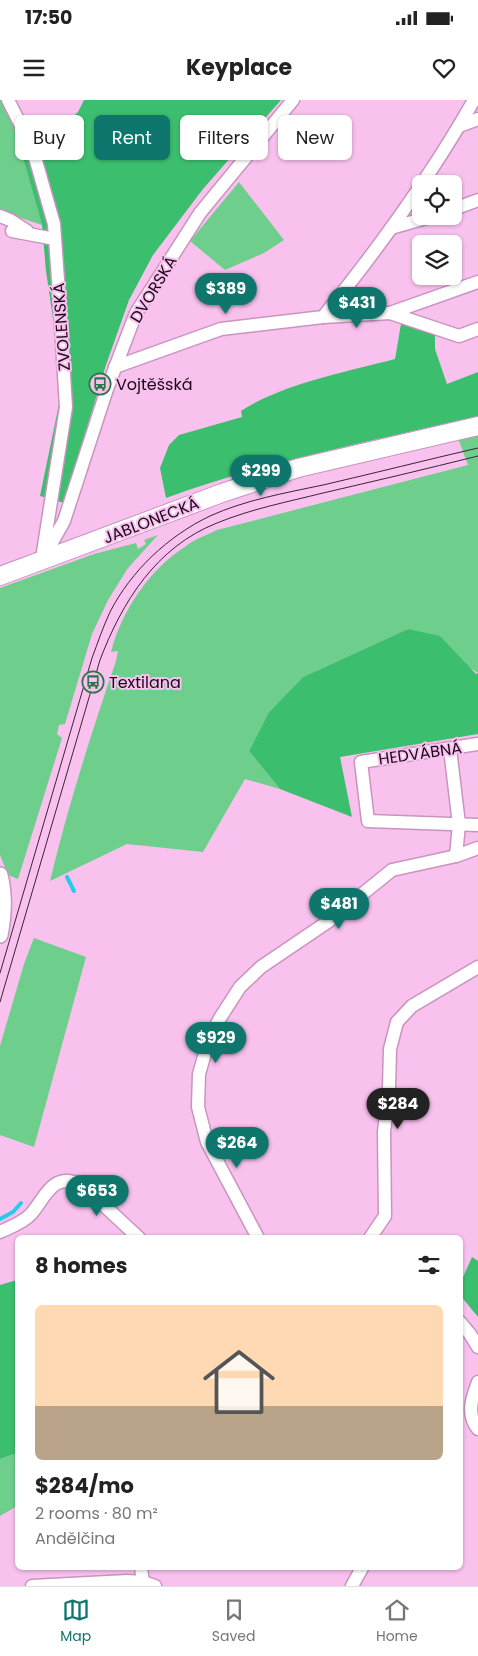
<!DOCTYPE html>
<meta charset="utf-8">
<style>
body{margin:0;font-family:Poppins,sans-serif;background:#f6f6f6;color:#222;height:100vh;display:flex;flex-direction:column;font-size:19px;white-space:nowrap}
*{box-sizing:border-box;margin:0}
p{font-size:16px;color:#767676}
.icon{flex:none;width:28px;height:28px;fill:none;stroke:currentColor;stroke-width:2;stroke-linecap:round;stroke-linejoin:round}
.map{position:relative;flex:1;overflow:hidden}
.drawer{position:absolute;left:15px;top:1135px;width:448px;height:335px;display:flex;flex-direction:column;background:#fff;border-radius:8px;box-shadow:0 1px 4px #0004}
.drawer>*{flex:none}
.hud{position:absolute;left:15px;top:15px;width:449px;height:45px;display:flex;gap:10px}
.buttons{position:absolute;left:412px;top:75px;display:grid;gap:10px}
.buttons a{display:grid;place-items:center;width:50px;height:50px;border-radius:8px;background:#fff;box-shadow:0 1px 4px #0004;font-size:25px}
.price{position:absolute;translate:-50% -42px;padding:0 11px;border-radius:18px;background:#0f766e;color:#fff;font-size:16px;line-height:32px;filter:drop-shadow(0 1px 2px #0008)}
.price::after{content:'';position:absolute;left:50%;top:30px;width:15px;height:11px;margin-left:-8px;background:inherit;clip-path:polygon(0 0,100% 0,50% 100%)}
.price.on{background:#222;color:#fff}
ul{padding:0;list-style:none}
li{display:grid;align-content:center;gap:10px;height:265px;padding:0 20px}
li+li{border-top:1px solid #e0e0e0}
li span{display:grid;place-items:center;height:155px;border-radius:8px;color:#555}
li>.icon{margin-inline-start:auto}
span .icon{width:90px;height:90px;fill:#fffc;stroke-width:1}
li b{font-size:21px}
h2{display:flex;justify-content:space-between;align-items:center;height:60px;padding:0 20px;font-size:21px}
.chip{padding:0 18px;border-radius:8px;background:#fff;box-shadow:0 1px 4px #0004;font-size:18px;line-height:45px}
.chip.on{background:#0f766e;color:#fff}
.status{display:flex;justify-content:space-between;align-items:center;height:35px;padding:0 25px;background:#fff;direction:ltr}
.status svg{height:14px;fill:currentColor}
header{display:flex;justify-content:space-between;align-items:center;height:65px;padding:0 20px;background:#fff;font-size:22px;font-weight:700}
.tabs{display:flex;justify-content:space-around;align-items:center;height:70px;border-top:1px solid #e0e0e0;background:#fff;font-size:14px;color:#767676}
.tabs a{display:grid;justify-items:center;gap:2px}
.tabs .on{color:#0f766e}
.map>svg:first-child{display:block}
.green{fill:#6ecf8d}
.forest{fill:#3bbf6f}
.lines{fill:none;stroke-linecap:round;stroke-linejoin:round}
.stream{stroke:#27cbe7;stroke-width:4}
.minor-casing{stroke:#c994bf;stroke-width:15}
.tertiary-casing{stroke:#c994bf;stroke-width:18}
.secondary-casing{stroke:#c994bf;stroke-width:20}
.minor{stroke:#fff;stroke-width:12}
.tertiary{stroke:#fff;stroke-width:15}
.secondary{stroke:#fff;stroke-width:18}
.tram{stroke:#3b2438;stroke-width:1}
.labels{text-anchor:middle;stroke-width:4;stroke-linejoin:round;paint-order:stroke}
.street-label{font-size:16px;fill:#1b0919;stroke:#f8c1ee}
.poi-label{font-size:16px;fill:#1b0919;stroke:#f8c1ee;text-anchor:start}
</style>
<div class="status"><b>17:50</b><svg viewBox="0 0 49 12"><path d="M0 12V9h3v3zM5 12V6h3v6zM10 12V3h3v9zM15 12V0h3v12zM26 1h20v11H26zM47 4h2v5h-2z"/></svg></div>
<header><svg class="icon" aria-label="menu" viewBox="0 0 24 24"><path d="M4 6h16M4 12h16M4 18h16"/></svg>Keyplace<svg class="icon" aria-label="heart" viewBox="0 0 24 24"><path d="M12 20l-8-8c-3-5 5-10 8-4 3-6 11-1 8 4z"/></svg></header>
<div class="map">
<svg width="478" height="1486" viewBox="0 0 478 1486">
<rect width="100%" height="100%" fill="#f8c1ee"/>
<g class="green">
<path d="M0,0H11L13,22L42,125L0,111Z"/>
<path d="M239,82L284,140L264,153L225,170L190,141Z"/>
<path d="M478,316V573L408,529L303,577L269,612L249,651L280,689L245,679L203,752L127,744L50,781C68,706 91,634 116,561L118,551L111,552C122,510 149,470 186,446C195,439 207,435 217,430L468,365L452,322Z"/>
<path d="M158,435L128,468L108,500L92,534L65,624L59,625L57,634L62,638L18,779L8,775L0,755V488L94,454L136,443L138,449L146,444L144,440Z"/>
<path d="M34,838L86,857L34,1047L0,1035V946L24,864Z"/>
<path d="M17,1353V1406L0,1416V1359Z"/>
</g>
<g class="forest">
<path d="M84,0H281L203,89L153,155L129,200L106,265L64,403L40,396L59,304L57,246L46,171L42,125L20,47L46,40L78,12Z"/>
<path d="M401,224L435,233V249L447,284L478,272V316C373,341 267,361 166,398L160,368L169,345L179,335L242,317L241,311C282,284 346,272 395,259Z"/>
<path d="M408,529L440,536L476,574L478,573V634L340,657L352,717L280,689L249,651L269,612L303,577Z"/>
<path d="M472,1157L478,1161V1217L460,1195V1184Z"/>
<path d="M17,1180V1353L0,1359V1185Z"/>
</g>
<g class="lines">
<g class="stream">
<path d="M67,777L74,791"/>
<path d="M0,1119L13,1112L21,1103"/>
</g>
<g class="minor-casing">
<g id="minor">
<path d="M8,0L32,47L54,124L59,194L66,307L43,452"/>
<path d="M459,26L478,19"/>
<path d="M454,109L478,100"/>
<path d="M0,116L10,120L27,131"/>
<path d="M391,128L433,116"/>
<path d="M12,131L55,139"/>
<path d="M390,213L459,236L478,229"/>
<path d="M323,217L390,213L478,182"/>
<path d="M115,267L221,229L323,217C378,149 431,76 474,0"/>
<path d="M41,462L64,421L107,289L136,213L200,113L293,0"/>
<path d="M478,644L361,662L368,721L478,725"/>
<path d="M450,649L459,724L456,756"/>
<path d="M0,1132C10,1127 23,1123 31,1114C46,1097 52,1071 82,1085L139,1138"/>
<path d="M258,1138L207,1042L198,1007L199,974L209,939L220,918L240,887L261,867L329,821L392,770L456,756L478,748"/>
<path d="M370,1138L385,1116L384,1032L389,989L390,949L397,922L412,906L478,867"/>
<path d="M460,1222L470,1234L478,1247"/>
<path d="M478,1282C472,1298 466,1314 478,1329"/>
<path d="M141,1468L143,1482"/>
<path d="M32,1486L127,1481L143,1482L155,1486"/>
<path d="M352,1486L362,1468"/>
</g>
</g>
<g class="tertiary-casing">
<path id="tertiary" d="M0,775C5,795 4,815 0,835"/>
</g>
<g class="secondary-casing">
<path id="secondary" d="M0,476L222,393L298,368L478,326"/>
</g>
<use href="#minor" class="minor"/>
<use href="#tertiary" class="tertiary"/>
<use href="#secondary" class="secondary"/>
<g class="tram">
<path d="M0,873L92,558C98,542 103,527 110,512C131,471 168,436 210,416C245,400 285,393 323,385C375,373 426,360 478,348"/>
<path d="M0,902L100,560C122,502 156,447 217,423C251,409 287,402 323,393C375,381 426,369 478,356"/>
</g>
</g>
<defs>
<g id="bus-ring" transform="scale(1.125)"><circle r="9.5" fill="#f8c1ee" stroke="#297746" stroke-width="1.5"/><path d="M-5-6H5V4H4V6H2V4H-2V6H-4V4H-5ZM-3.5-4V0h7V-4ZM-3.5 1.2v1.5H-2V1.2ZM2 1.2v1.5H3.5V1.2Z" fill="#297746"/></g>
</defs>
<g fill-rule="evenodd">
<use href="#bus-ring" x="100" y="284"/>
<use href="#bus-ring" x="93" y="582"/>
</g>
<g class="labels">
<g class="street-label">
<text transform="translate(153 189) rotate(-59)" y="6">DVORSKÁ</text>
<text transform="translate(61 227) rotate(-94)" y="6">ZVOLENSKÁ</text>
<text transform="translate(151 420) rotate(-21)" y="6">JABLONECKÁ</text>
<text transform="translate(420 653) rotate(-8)" y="6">HEDVÁBNÁ</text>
</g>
<g class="poi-label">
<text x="116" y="290">Vojtěšská</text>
<text x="109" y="588">Textilana</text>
</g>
</g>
</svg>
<div class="buttons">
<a><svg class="icon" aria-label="locate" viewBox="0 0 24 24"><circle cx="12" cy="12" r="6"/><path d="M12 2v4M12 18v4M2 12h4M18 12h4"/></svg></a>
<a><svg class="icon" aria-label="layers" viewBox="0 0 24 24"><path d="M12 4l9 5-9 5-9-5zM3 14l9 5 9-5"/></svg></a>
</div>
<b class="price" style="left:226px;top:215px">$389</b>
<b class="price" style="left:357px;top:229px">$431</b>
<b class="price" style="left:261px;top:397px">$299</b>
<b class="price" style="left:339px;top:830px">$481</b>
<b class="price" style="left:216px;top:964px">$929</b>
<b class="price on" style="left:398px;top:1030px">$284</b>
<b class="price" style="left:237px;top:1069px">$264</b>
<b class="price" style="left:97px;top:1117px">$653</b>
<div class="hud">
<a class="chip">Buy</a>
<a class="chip on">Rent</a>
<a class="chip">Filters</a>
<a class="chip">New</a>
</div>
<section class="drawer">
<h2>8 homes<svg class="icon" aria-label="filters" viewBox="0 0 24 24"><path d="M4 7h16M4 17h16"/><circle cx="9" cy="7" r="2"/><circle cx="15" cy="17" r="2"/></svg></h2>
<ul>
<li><span style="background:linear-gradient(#ffd9b3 65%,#b9a48a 0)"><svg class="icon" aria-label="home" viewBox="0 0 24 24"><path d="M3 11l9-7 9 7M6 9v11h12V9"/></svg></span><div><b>$284/mo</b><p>2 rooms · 80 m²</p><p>Andělčina</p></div></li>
</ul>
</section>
</div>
<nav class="tabs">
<a class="on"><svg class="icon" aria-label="map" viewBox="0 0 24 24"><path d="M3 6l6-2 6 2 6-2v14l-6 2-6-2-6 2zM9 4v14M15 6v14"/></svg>Map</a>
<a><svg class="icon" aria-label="saved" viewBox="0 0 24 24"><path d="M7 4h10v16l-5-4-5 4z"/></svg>Saved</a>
<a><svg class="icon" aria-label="home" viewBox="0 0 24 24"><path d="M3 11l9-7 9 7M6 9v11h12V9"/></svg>Home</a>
</nav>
